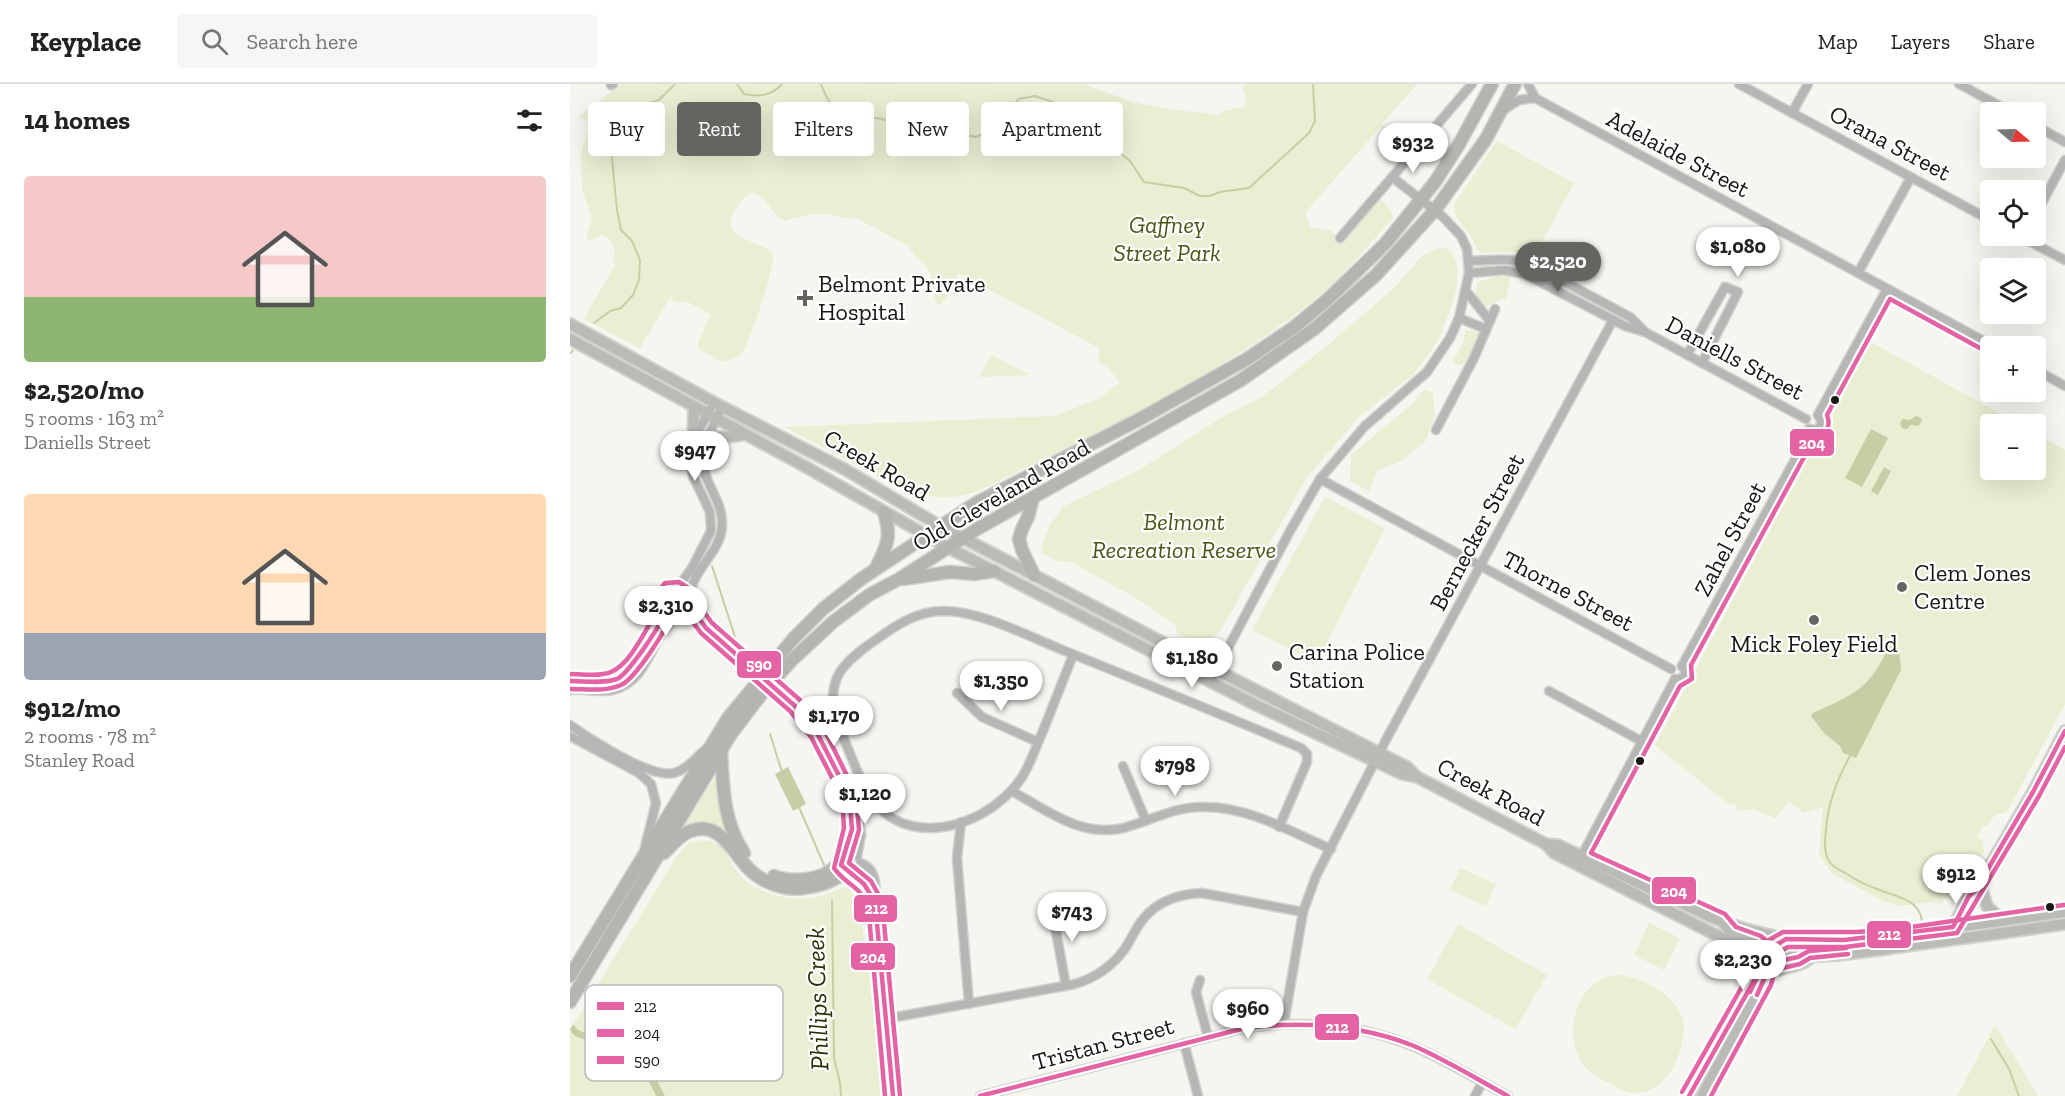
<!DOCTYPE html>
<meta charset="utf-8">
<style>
body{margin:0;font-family:"Zilla Slab",serif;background:#f6f6f6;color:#222;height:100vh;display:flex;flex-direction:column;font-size:22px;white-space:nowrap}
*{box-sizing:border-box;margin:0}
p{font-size:20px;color:#767676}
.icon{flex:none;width:33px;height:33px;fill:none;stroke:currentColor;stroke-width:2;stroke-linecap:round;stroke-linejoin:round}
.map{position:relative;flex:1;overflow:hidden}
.drawer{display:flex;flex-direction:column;background:#fff;width:570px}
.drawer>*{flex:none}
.top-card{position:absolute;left:18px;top:18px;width:570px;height:54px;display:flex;gap:12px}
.needle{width:39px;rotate:109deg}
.fabs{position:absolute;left:1410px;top:18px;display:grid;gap:12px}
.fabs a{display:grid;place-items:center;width:66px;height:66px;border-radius:6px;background:#fff;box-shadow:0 6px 24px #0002;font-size:30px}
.price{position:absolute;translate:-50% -51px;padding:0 14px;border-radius:21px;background:#fff;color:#222;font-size:20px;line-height:39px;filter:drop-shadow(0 2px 3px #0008)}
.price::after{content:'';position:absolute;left:50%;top:36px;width:18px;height:14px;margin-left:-9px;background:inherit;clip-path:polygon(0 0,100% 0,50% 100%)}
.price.selected{background:#646461;color:#fff}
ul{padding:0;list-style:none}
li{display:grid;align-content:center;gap:12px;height:318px;padding:0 24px}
li span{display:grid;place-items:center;height:186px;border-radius:6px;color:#555}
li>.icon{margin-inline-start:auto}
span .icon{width:108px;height:108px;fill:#fffc;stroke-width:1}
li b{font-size:26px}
h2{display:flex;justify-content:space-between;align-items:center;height:72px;padding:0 24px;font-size:26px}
.pill{padding:0 21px;border-radius:6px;background:#fff;box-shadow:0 6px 24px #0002;font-size:21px;line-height:54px}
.pill.selected{background:#646461;color:#fff}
header{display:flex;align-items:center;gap:36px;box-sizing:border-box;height:84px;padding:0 30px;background:#fff;border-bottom:2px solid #e0e0e0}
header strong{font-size:28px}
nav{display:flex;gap:33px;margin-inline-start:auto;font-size:21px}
.search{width:420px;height:54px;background:#f6f6f6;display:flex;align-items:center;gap:15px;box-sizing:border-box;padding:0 21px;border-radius:6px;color:#767676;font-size:22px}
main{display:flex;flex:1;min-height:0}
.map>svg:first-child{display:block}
.green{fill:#eaeed3}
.water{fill:#c7cda4}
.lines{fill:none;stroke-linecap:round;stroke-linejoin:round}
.stream{stroke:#c7cda4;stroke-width:2}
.minor-casing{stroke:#d1d1ce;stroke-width:11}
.major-casing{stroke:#d1d1ce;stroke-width:14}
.highway-casing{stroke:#d1d1ce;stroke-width:15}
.minor{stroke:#b6b6b5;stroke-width:8}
.major{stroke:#babab6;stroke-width:10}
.highway{stroke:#b4b5b0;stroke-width:12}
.minor-bridge-casing{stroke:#d1d1ce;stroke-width:11;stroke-linecap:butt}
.minor-bridge{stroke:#b6b6b5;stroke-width:8}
.bus-1-casing{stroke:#fff;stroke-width:9}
.bus-2-casing{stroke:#fff;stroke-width:9}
.bus-3-casing{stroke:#fff;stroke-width:9}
.bus-1{stroke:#e463a4;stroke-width:4.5}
.bus-2{stroke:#e463a4;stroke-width:4.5}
.bus-3{stroke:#e463a4;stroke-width:4.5}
.poi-dot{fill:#646461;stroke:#fff;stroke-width:2}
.bus-dot{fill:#161613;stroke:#fff;stroke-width:2}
.labels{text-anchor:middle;stroke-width:4.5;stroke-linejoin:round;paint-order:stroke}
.street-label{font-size:24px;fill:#161613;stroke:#fff}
.park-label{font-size:24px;font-style:italic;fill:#4d5413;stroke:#fff}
.poi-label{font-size:24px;fill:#161613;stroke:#fff;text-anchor:start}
.water-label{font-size:26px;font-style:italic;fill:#2a2e01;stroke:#fff}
.key{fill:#fff;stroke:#b9b9b8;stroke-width:1.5}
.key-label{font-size:16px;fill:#161613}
.line-badge{stroke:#fff;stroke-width:2}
.badge-label{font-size:16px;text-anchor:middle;font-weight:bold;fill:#fff}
</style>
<header>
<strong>Keyplace</strong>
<div class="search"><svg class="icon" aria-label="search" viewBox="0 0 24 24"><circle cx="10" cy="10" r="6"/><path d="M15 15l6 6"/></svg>Search here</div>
<nav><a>Map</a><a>Layers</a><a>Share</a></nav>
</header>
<main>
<section class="drawer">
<h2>14 homes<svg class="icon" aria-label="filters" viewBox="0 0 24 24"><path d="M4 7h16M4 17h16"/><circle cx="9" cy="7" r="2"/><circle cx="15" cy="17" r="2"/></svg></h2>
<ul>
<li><span style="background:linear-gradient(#f6c9c9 65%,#8fb573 0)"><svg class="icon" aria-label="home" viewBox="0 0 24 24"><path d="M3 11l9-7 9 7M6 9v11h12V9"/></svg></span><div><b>$2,520/mo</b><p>5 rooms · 163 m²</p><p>Daniells Street</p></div></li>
<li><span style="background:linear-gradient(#ffd9b3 75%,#9aa5b1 0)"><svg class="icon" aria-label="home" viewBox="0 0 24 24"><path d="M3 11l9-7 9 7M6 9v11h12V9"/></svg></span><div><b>$912/mo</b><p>2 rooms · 78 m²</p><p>Stanley Road</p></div></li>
</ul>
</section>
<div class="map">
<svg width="1495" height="1012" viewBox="0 0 1495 1012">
<rect width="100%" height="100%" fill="#f6f6f1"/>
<g class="green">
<path d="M51,0H513L563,18L598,25L648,31L654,27L674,23L677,17L672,3L675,0H847L812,40L837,62L834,65L810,43L735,129L740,143L762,147L770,157L808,116L813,117L821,127L823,134C794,167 765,201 730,227C647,289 552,338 459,382C431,395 401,416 370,413C329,408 297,387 262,368C246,359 230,351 214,343L485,332L528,315L549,299C547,291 539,289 537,281H532L529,278V264L390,190L387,191L380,208L370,221L366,219C363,209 363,198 360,189C356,178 343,174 339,162L286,134C277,136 271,132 262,131C245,128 231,132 215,137C199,130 197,108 179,109C128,160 199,153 203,172C205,182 179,261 172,269C165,276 156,277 147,277L139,270L131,267L127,261L141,231L118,218H104L101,212L70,264L14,235L45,181L43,174L45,165L40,156L32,151L23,156L16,155L22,135L12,104L11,69L20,39L8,33Z"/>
<path d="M927,57L1004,99L963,174L945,168L912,169L907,165L902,154L886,133L884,122L887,116Z"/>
<path d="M870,163L880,166L887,180V203L882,221L868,257L844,290L790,332L737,393L651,546C635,562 627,560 608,550L605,541L571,517L501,478L486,477L472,469L471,465L480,441L494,422L569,386L651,334L692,313L758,261L823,205L852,172Z"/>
<path d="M933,190L941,191L936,214L914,223L905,214L908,198Z"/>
<path d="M896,246L910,248L897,279L886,281L883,277L892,261Z"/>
<path d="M1301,258L1449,340H1420V386H1466V350L1495,366V620L1437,728L1425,731L1417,742L1414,741L1407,753L1413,757L1414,767L1391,813L1374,815L1372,820L1361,818L1331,822L1313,817L1261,789L1249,770L1253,723L1234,729L1219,718L1206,734L1182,725L1167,727L1164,719L1160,721L1085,661Z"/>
<path d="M422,271L460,291L409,293Z"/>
<path d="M853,306L859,307L863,310L865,332L855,358L831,377L807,387L799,407L780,397L781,371L840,322Z"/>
<path d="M755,413L815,444L747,579L682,546Z"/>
<path d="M147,690L162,750L157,753L110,748Z"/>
<path d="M133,756C160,759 154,771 168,789C184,809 217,817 242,814C253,813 266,806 277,802L287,816L296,864L314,1012H0V946L107,772L119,759Z"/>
<path d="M890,784L926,800L916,822L880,806Z"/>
<path d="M1079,839L1110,854L1094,886L1064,871Z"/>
<path d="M888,840L977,891L945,945L857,895Z"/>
<path d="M1309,859L1318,860L1265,869L1209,866L1226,862Z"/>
<path d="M1045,891C1069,891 1107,911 1113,936C1115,943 1113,952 1112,959C1107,982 1093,1007 1067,1009C1056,1010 1046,1003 1037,998C1031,995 1023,991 1018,986C990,957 1003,898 1045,891Z"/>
<path d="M1425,941L1468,1012H1387Z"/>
</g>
<g class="water">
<path d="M1346,332L1351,334L1352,337L1348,342L1341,341L1337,345L1332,344L1330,340L1332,335L1340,336Z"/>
<path d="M1301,345L1318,354L1292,403L1275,394Z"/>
<path d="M1314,383L1321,387L1308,411L1301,407Z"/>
<path d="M1319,562L1329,564L1331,586L1286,674L1273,669L1270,662L1254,649L1241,632L1243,629C1286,609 1299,606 1319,562Z"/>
<path d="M218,683L236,720L223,727L205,690Z"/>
<path d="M3,940L8,946L25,952L41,968L73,970L95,1012H86L68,974L37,973L20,958L5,952L0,946Z"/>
</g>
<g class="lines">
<g class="stream">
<path d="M167,0L174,10C190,13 201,12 212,0"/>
<path d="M251,0C256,14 263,27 276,35L296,32L316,36H371L395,51L406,53L428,43L438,26L449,15L465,12L483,18L500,30L512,55L524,63L549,68L560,77L574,98L614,104L630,112H640L650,108L679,104L739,49L745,37L743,0"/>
<path d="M24,239L40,227L51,224L63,211L69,196L70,176L62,157L51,146L47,126L39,44L44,31L89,16L105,0"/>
<path d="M1,269L3,266"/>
<path d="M142,482L168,562"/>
<path d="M200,650L212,688"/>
<path d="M1280,672C1267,696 1258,718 1256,746C1255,754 1254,765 1257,773C1261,783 1268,785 1277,790C1287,797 1298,802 1310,806C1327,813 1348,815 1352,836"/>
<path d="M229,723L254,781"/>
<path d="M262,816L264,974L270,999L271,1012"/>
<path d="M1421,955L1439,985L1449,1012"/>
</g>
<g class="minor-casing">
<g id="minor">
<path d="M958,0L965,14"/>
<path d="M1169,0L1420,136"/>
<path d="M1389,0L1441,28"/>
<path d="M41,1L43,0"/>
<path d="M932,27L949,16L965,14L1423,262"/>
<path d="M1222,29L1238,0"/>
<path d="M1466,42L1495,58"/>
<path d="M1466,130L1495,76"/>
<path d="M1449,152L1495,176"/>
<path d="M770,154L902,0"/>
<path d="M899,177C921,176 942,173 963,181L1060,233L1074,247"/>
<path d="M899,189L935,186L955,190L1055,242L1075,248L1236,335"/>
<path d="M1288,189L1341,93"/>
<path d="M896,207L920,237"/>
<path d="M889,234L916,245"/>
<path d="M1117,271L1155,203L1168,208L1132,279"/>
<path d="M1466,286L1495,302"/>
<path d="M1248,331L1317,205"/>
<path d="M1239,345L1246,346L1249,344L1252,337L1248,331"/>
<path d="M866,346L904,274L925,225"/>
<path d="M750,395L1101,585"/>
<circle cx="106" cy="518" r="13"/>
<path d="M107,505L122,484L141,447L140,428L123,392L120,369L123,356L140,326"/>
<path d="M119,514C121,509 121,502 124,497C133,477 152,463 152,440C153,416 132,398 133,374C134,357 145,339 152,323"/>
<path d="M119,520L126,528L136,544"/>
<path d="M112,530L133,542"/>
<path d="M503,571C493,596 483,622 473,647C466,662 461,679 452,693C424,737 347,767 307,721C290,702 275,655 264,630C259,596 270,582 297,562C321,545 343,527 374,527C411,527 460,553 495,567C574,599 653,631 731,664L737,670V678L709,743"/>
<path d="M1112,582L1238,352L1239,345"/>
<path d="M1105,595H1110L1115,591V586L1112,582"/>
<path d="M0,597C11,596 22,599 33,598C64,595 85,551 95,526"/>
<path d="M640,598L720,447L750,395L794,343L857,288L880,254L889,234L899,189L897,165L891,152L873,133L822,93"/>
<path d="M0,606C14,604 28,609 42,606C71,600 78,572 92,549C96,543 102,537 107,531"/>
<path d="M979,607L1073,658"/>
<path d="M387,609L412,633L468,658"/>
<path d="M214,612L247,649L289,731L291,751L287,772"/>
<path d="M0,641C20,655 81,695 104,689C118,685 127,672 137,664"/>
<path d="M0,652L69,689L81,700L86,719L74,767"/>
<path d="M553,682L576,737"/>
<path d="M442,707C479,728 516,757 560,742C586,734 608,722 635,723C679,723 721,748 761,765"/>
<path d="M279,717L282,745L271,781C274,787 279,789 286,786L290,779"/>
<path d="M391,738L387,774L399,920"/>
<path d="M1010,775L1105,595"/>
<path d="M290,779C307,784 306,802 305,818L323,1012"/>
<path d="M280,788L298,804L305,817"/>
<path d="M481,820L496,902"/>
<path d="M630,896L626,908L638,953"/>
<path d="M315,935L505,900C525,894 542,882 554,866C561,856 566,843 574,834C589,816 610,810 632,809L733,828"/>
<path d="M714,939L733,828L746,792L817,654L1043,236"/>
<path d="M614,959L628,1012"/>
<path d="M410,1012L675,944C732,936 791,940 845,963C877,977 908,996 938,1012"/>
<path d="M905,1012L912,999"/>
</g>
</g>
<g class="major-casing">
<g id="major">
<path d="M0,240L143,318L276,386L370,442L613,569L837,683L847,693L976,760L984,769L1160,858C1225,883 1284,869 1350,860C1398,854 1447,847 1495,840"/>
<path d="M0,255L236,383L377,463L686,621L832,690L847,693"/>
<path d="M139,354C153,351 161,355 175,350"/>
<path d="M123,356L124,322"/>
<path d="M613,569L625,566L656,567"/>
<path d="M976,760L988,761L1141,833L1175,845L1216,855L1274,856L1313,853L1495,828"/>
<path d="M1410,798L1417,822L1432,836"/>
<path d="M1381,846L1399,812L1405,807L1463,708L1495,647"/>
<path d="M1162,860C1174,875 1183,885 1175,904"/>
<path d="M1197,890C1211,883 1229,884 1240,874"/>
<path d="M1119,1012L1185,895C1192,877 1197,863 1216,855"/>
<path d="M1132,1012L1190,904L1200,881V876L1192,862L1161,849L1152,837"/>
</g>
</g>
<g class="highway-casing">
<g id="highway">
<path d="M463,414L458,433L452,445L449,455L452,466L464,491"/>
<path d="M306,484C317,461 322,454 314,428"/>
<path d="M333,495L380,488L404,490L424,487"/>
<path d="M151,667C153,702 153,738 174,769"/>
<path d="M94,769C101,762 109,752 118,748C149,734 162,768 179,785C193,799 215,807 234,804C250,802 265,797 277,787"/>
<path d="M204,792C220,798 245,797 260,787C264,784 267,781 271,778"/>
<path d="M0,892L158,634L224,554L253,525L291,495L406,419L570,335L677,275L723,244L757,216L815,160L865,98L888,62L922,0"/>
<path d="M0,918L161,650L193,608L223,575L263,538L299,511L329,495L407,445L671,296L744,245L806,191L865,126L916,55L945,0"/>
</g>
</g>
<use href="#minor" class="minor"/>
<use href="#major" class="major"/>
<use href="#highway" class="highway"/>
<g class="minor-bridge-casing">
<path id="minor-bridge" d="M136,544L214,612"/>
</g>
<use href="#minor-bridge" class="minor-bridge"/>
<g class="bus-1-casing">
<g id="bus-1">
<path d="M0,597C15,597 32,600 47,595C58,590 93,539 95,527C95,523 94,517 93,513L99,506L107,505L117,511L119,520L136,544L225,622L247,649L279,711L282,745L271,781L294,800L305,818L323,1012"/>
<path d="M1187,911L1195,893L1204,886L1230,880L1240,874L1278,870"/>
<path d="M410,1012L675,944C733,937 789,940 844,962C876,976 907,995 938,1012"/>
<path d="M1119,1012L1185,895L1192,876L1201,864L1216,855L1274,856L1383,843L1399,812L1405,807L1463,708L1495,647"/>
</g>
</g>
<g class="bus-2-casing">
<g id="bus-2">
<path d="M0,605C17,605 35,608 51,601C65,595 98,544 102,529C103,525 102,520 101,515L105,513L110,516L112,524L131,549L220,627L241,653L272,713L274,744L264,784C274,799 288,801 298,820L315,1012"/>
<path d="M1196,887L1199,880L1206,870L1218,863H1275L1387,849L1469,712L1495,663"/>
<path d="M1141,1012L1201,901L1207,880L1199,859L1191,852L1166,843L1155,830L1021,769L1110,602L1122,595L1121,581L1245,353C1257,351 1261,341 1257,331L1320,215L1419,269"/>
</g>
</g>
<g class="bus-3-casing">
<g id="bus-3">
<path d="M0,590C11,590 23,592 33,590C57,588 72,551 84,533L87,525V509L95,499L109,498L123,507L126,517L142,539L230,616L254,645L286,710L289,746L279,779L301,797L312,817L330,1011"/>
<path d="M1180,908L1190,887L1200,879L1228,873L1239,867L1276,864"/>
<path d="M1112,1008L1178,892L1190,867L1199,856L1213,848H1285L1320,846L1494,821"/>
</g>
</g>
<use href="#bus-1" class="bus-1"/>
<use href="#bus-2" class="bus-2"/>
<use href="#bus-3" class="bus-3"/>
</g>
<g class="poi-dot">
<path d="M232 205h6v6h6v6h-6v6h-6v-6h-6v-6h6z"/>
<circle cx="1332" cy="503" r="6"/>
<circle cx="1244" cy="536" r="6"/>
<circle cx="707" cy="582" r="6"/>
</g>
<g class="bus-dot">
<circle cx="1265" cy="316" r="5"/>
<circle cx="1070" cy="677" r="5"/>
<circle cx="1480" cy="823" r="5"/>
</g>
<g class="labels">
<g class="street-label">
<text transform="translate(1320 59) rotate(28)" y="8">Orana Street</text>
<text transform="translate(1108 70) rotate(28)" y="8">Adelaide Street</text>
<text transform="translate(1165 274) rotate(28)" y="8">Daniells Street</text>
<text transform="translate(307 381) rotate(30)" y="8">Creek Road</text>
<text transform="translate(431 411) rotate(-30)" y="8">Old Cleveland Road</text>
<text transform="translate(907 448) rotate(-62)" y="8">Bernecker Street</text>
<text transform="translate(1160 455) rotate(-62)" y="8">Zahel Street</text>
<text transform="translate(998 507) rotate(28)" y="8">Thorne Street</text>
<text transform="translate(921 708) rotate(28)" y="8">Creek Road</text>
<text transform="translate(533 960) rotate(-15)" y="8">Tristan Street</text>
</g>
<g class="park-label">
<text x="597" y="149">Gaffney<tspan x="597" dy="28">Street Park</tspan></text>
<text x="614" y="446">Belmont<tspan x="614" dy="28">Recreation Reserve</tspan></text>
</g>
<g class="poi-label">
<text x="248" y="208">Belmont Private<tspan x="248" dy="28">Hospital</tspan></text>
<text x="1344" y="497">Clem Jones<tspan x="1344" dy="28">Centre</tspan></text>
<text x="1244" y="568" text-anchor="middle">Mick Foley Field</text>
<text x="719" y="576">Carina Police<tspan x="719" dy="28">Station</tspan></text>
</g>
<g class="water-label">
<text transform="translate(247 915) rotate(-92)" y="9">Phillips Creek</text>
</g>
</g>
<rect x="15" y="901" width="198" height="96" rx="9" class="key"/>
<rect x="27" y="918" width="27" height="8" fill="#e463a4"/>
<rect x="27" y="945" width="27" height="8" fill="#e463a4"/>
<rect x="27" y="972" width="27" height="8" fill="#e463a4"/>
<g class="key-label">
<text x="64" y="928">212</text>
<text x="64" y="955">204</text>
<text x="64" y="982">590</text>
</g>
<g class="line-badge">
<rect x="1219" y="344" width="46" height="29" rx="6" fill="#e463a4"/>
<rect x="166" y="566" width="46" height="29" rx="6" fill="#e463a4"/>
<rect x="1081" y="792" width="46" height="29" rx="6" fill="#e463a4"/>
<rect x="283" y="810" width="45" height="29" rx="6" fill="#e463a4"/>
<rect x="1296" y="836" width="46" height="29" rx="6" fill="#e463a4"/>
<rect x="280" y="858" width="46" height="29" rx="6" fill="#e463a4"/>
<rect x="744" y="929" width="46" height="28" rx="6" fill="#e463a4"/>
</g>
<g class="badge-label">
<text x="1242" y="365">204</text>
<text x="189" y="586">590</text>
<text x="1104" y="813">204</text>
<text x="306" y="830">212</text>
<text x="1319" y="856">212</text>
<text x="303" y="879">204</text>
<text x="767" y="949">212</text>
</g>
</svg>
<div class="fabs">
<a><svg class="needle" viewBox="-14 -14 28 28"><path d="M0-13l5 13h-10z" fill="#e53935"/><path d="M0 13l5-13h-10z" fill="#767676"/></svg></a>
<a><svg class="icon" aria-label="locate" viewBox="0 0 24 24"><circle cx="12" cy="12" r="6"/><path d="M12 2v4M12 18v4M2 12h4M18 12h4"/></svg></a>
<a><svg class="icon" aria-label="layers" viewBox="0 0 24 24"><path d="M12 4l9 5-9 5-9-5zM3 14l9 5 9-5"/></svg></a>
<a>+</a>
<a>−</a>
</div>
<b class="price" style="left:843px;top:90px">$932</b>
<b class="price" style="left:1168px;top:194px">$1,080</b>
<b class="price selected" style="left:988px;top:209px">$2,520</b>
<b class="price" style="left:125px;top:398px">$947</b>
<b class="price" style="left:96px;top:553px">$2,310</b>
<b class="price" style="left:622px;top:605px">$1,180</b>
<b class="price" style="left:431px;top:628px">$1,350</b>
<b class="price" style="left:264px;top:663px">$1,170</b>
<b class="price" style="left:605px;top:713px">$798</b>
<b class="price" style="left:295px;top:741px">$1,120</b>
<b class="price" style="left:1386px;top:821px">$912</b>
<b class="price" style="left:502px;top:859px">$743</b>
<b class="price" style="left:1173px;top:907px">$2,230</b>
<b class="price" style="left:678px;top:956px">$960</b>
<div class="top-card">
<a class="pill">Buy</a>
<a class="pill selected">Rent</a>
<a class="pill">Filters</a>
<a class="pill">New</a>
<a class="pill">Apartment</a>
</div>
</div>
</main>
